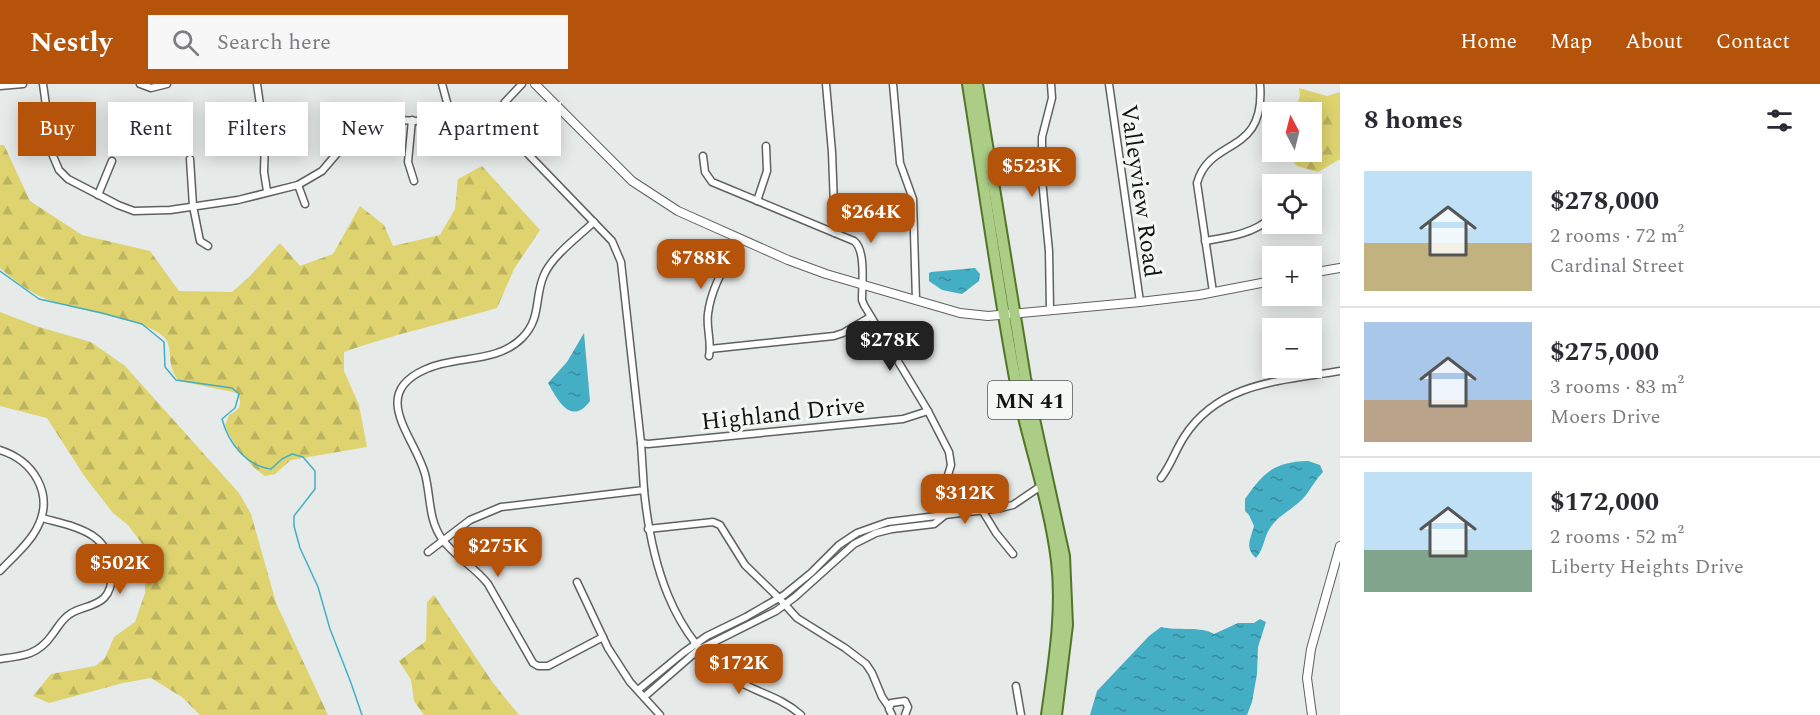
<!DOCTYPE html>
<meta charset="utf-8">
<style>
body{margin:0;font-family:Spectral,serif;background:#f7f7f7;color:#2b2b33;height:100vh;display:flex;flex-direction:column;font-size:22px;white-space:nowrap}
*{box-sizing:border-box;margin:0}
p{font-size:20px;color:#7c7c81}
.icon{flex:none;width:33px;height:33px;fill:none;stroke:currentColor;stroke-width:2;stroke-linecap:round;stroke-linejoin:round}
.map{position:relative;flex:1;overflow:hidden}
.drawer{display:flex;flex-direction:column;background:#fff;width:480px}
.drawer>*{flex:none}
.top-card{position:absolute;left:18px;top:18px;width:570px;height:54px;display:flex;gap:12px}
.needle{width:39px;rotate:353deg}
.tools{position:absolute;left:1262px;top:18px;display:grid;gap:12px}
.tools a{display:grid;place-items:center;width:60px;height:60px;border-radius:0px;background:#fff;box-shadow:0 3px 15px #0003;font-size:30px}
.price{position:absolute;translate:-50% -51px;padding:0 14px;border-radius:12px;background:#b45309;color:#fff;font-size:20px;line-height:39px;filter:drop-shadow(0 2px 3px #0008)}
.price::after{content:'';position:absolute;left:50%;top:36px;width:18px;height:14px;margin-left:-9px;background:inherit;clip-path:polygon(0 0,100% 0,50% 100%)}
.price.on{background:#222;color:#fff}
ul{padding:0;list-style:none}
li{display:flex;align-items:center;gap:18px;height:150px;padding:0 24px}
li+li{border-top:2px solid #e1e1e2}
li span{display:grid;place-items:center;flex:none;width:168px;height:120px;border-radius:0px;color:#555}
li>.icon{margin-inline-start:auto}
span .icon{width:72px;height:72px;fill:#fffc;stroke-width:1}
li b{font-size:26px}
h2{display:flex;justify-content:space-between;align-items:center;height:72px;padding:0 24px;font-size:26px}
.tag{padding:0 21px;border-radius:0px;background:#fff;box-shadow:0 3px 15px #0003;font-size:21px;line-height:54px}
.tag.on{background:#b45309;color:#fff}
header{display:flex;align-items:center;gap:36px;box-sizing:border-box;height:84px;padding:0 30px;background:#b45309;color:#fff}
header strong{font-size:28px}
nav{display:flex;gap:33px;margin-inline-start:auto;font-size:21px}
.search{width:420px;height:54px;background:#f7f7f7;display:flex;align-items:center;gap:15px;box-sizing:border-box;padding:0 21px;border-radius:0px;color:#7c7c81;font-size:22px}
main{display:flex;flex:1;min-height:0}
.map>svg:first-child{display:block}
.forest{fill:url(#forest-firs)}
.water{fill:url(#water-ripples)}
.lines{fill:none;stroke-linecap:round;stroke-linejoin:round}
.stream{stroke:#44aec5;stroke-width:1.5}
.minor-casing{stroke:#5e625f;stroke-width:9}
.tertiary-casing{stroke:#5e625f;stroke-width:10}
.primary-casing{stroke:#527629;stroke-width:14}
.minor{stroke:#fff;stroke-width:6}
.tertiary{stroke:#fff;stroke-width:8}
.primary{stroke:#accd86;stroke-width:10}
.labels{text-anchor:middle;stroke-width:6;stroke-linejoin:round;paint-order:stroke}
.shield{fill:#f3f8f5;stroke:#565857;stroke-width:1.5}
.shield-label{font-size:22px;font-weight:bold;fill:#121313}
.street-label{font-size:24px;fill:#121313;stroke:#f3f8f5}
</style>
<header>
<strong>Nestly</strong>
<div class="search"><svg class="icon" aria-label="search" viewBox="0 0 24 24"><circle cx="10" cy="10" r="6"/><path d="M15 15l6 6"/></svg>Search here</div>
<nav><a>Home</a><a>Map</a><a>About</a><a>Contact</a></nav>
</header>
<main>
<div class="map">
<svg width="1340" height="631" viewBox="0 0 1340 631">
<defs>
<pattern id="forest-firs" width="22" height="20" patternUnits="userSpaceOnUse" patternTransform="scale(1.5)"><rect width="22" height="20" fill="#ded36f"/><path d="M5 1l3.5 6h-7zM16 11l3.5 6h-7z" fill="#bdb45f"/></pattern>
<pattern id="water-ripples" width="26" height="14" patternUnits="userSpaceOnUse" patternTransform="scale(1.5)"><rect width="26" height="14" fill="#44aec5"/><path d="M2 4q2-2 4 0t4 0M15 11q2-2 4 0t4 0" fill="none" stroke="#378c9f"/></pattern>
</defs>
<rect width="100%" height="100%" fill="#e6eae8"/>
<g class="forest">
<path d="M1299,4L1327,12L1340,8V75L1318,88L1297,82L1285,68H1311V28H1294L1300,12Z"/>
<path d="M0,61H4L30,117L82,151L150,167L179,207L232,208L250,192L280,159L300,182L333,170L360,122L384,141L393,162L440,151L455,125L458,95L482,82L540,146L514,185L497,224C446,239 394,250 344,268V287L359,321L367,363L291,376L275,390L265,392C248,381 233,360 225,342L229,331C241,325 242,321 238,309L179,297C165,280 174,266 165,254C148,234 69,227 42,213C26,206 13,195 0,184Z"/>
<path d="M0,228L39,243L91,258L125,282L239,409L251,430L276,519L328,631H200L182,613L151,594L123,599L49,619L33,612L51,590L95,582L105,574L114,553L135,538L145,509V464L128,441L113,429L85,393L47,334L0,322Z"/>
<path d="M434,511L493,599L519,631H424L414,617L411,596L399,577L426,557L427,518Z"/>
</g>
<g class="water">
<path d="M975,184L980,190L979,197L962,210L942,206L929,197V189L931,188Z"/>
<path d="M584,249L590,317C571,343 557,315 548,299L567,278Z"/>
<path d="M1308,377L1320,381L1323,388C1316,395 1312,403 1306,411C1296,424 1279,430 1270,444C1263,455 1265,463 1256,474C1244,464 1251,454 1254,442L1249,431L1245,427V415C1264,388 1274,378 1308,377Z"/>
<path d="M1260,535L1266,538L1258,563L1257,590L1252,618L1247,631H1090L1097,607L1149,552L1161,543C1177,547 1202,542 1214,550L1238,539H1254Z"/>
</g>
<g class="lines">
<path class="stream" d="M0,187L39,215L102,229L142,240L164,258L165,283L176,296L232,304L239,310L235,324L222,335C228,358 246,382 271,385L282,375L292,370L303,373L315,387V405L294,432V442L300,464L318,503L330,545L351,599L362,631"/>
<g class="minor-casing">
<g id="minor">
<path d="M43,0L53,72L59,86L68,95L118,121L134,127L170,126L238,116L298,101L322,87L357,46L382,35L434,38L465,30L481,32L500,41L612,157L621,178L641,359L644,406L501,423L470,436L428,468"/>
<path d="M140,0L151,4L167,0"/>
<path d="M257,0L265,55L264,88L267,107"/>
<path d="M442,0L451,33"/>
<path d="M826,0L832,68L835,149"/>
<path d="M893,0L900,79L913,115L916,216"/>
<path d="M1109,0L1140,218"/>
<path d="M0,2L23,0"/>
<path d="M261,29L275,25"/>
<path d="M412,36L408,78L414,97"/>
<path d="M494,37L505,18L522,0"/>
<path d="M703,72L705,88L712,98L854,157C866,166 862,200 862,216L864,221L928,327L949,368L951,381L943,408L945,431"/>
<path d="M190,75L193,122L200,157L208,162"/>
<path d="M298,101L305,120"/>
<path d="M98,111L112,77"/>
<path d="M757,117L767,87L766,62"/>
<path d="M594,138C579,152 552,172 544,191C534,213 542,234 522,254C496,280 455,271 424,286C369,311 415,353 425,390C431,413 428,435 442,455C455,473 475,483 488,500L533,579L538,582H548L603,553"/>
<path d="M1205,157C1229,153 1253,150 1272,133"/>
<path d="M1213,208L1197,99C1210,52 1266,73 1260,0"/>
<path d="M1050,226L1049,167L1042,96V53L1052,14L1051,0"/>
<path d="M710,265L834,252L843,249L870,233"/>
<path d="M709,272C712,258 706,244 708,230C711,203 727,179 739,156"/>
<path d="M641,359L648,360L903,335L928,327"/>
<path d="M0,366C33,376 55,410 37,444C29,460 12,474 0,487"/>
<path d="M1161,394C1171,381 1175,367 1184,353C1219,298 1281,297 1340,287"/>
<path d="M644,406C651,476 671,553 733,594C756,609 780,612 801,631"/>
<path d="M982,426L996,449L1013,470"/>
<path d="M648,445L713,438L720,441L745,481L779,514L797,534L845,564L866,580L872,589L882,613L889,623"/>
<path d="M577,498L608,564L630,598L660,631"/>
<path d="M0,575C23,572 38,571 52,551C58,543 62,535 70,530C80,523 95,523 104,514C110,508 112,498 112,489C110,447 74,443 42,434"/>
<path d="M1016,602L1021,631"/>
<path d="M638,606L683,569L707,552L746,533L784,511L811,489L839,461L857,449L888,438L1001,424L1013,421L1041,402"/>
<path d="M644,613L698,566L776,527L795,513L854,460L876,449L892,445L934,440L944,432"/>
<path d="M892,631L889,625L891,619L905,617L908,623L905,631"/>
</g>
</g>
<g class="tertiary-casing">
<g id="tertiary">
<path d="M535,0L632,97L678,127L788,176L826,190L960,229L988,232L1140,218L1199,211L1272,197"/>
<path d="M1311,189L1340,184"/>
<path d="M1312,631L1307,594L1311,565L1340,462"/>
</g>
</g>
<g class="primary-casing">
<g id="primary">
<path d="M968,0C983,94 996,189 1013,283C1024,348 1049,411 1057,477C1063,528 1054,580 1047,631"/>
<path d="M977,0L1025,294L1064,472L1067,541L1056,631"/>
</g>
</g>
<use href="#minor" class="minor"/>
<use href="#tertiary" class="tertiary"/>
<use href="#primary" class="primary"/>
</g>
<g class="labels">
<rect class="shield" x="988" y="297" width="84" height="38" rx="4.5"/>
<g class="shield-label">
<text x="1030" y="324">MN 41</text>
</g>
<g class="street-label">
<text transform="translate(1141 107) rotate(82)" y="8">Valleyview Road</text>
<text transform="translate(783 329) rotate(-6)" y="8">Highland Drive</text>
</g>
</g>
</svg>
<div class="tools">
<a><svg class="needle" viewBox="-14 -14 28 28"><path d="M0-13l5 13h-10z" fill="#e53935"/><path d="M0 13l5-13h-10z" fill="#7c7c81"/></svg></a>
<a><svg class="icon" aria-label="locate" viewBox="0 0 24 24"><circle cx="12" cy="12" r="6"/><path d="M12 2v4M12 18v4M2 12h4M18 12h4"/></svg></a>
<a>+</a>
<a>−</a>
</div>
<b class="price" style="left:1032px;top:114px">$523K</b>
<b class="price" style="left:871px;top:160px">$264K</b>
<b class="price" style="left:701px;top:206px">$788K</b>
<b class="price on" style="left:890px;top:288px">$278K</b>
<b class="price" style="left:965px;top:441px">$312K</b>
<b class="price" style="left:498px;top:494px">$275K</b>
<b class="price" style="left:120px;top:511px">$502K</b>
<b class="price" style="left:739px;top:611px">$172K</b>
<div class="top-card">
<a class="tag on">Buy</a>
<a class="tag">Rent</a>
<a class="tag">Filters</a>
<a class="tag">New</a>
<a class="tag">Apartment</a>
</div>
</div>
<section class="drawer">
<h2>8 homes<svg class="icon" aria-label="filters" viewBox="0 0 24 24"><path d="M4 7h16M4 17h16"/><circle cx="9" cy="7" r="2"/><circle cx="15" cy="17" r="2"/></svg></h2>
<ul>
<li><span style="background:linear-gradient(#bfe0f5 60%,#c2b280 0)"><svg class="icon" aria-label="home" viewBox="0 0 24 24"><path d="M3 11l9-7 9 7M6 9v11h12V9"/></svg></span><div><b>$278,000</b><p>2 rooms · 72 m²</p><p>Cardinal Street</p></div></li>
<li><span style="background:linear-gradient(#a9c7e8 65%,#b9a48a 0)"><svg class="icon" aria-label="home" viewBox="0 0 24 24"><path d="M3 11l9-7 9 7M6 9v11h12V9"/></svg></span><div><b>$275,000</b><p>3 rooms · 83 m²</p><p>Moers Drive</p></div></li>
<li><span style="background:linear-gradient(#bfe0f5 65%,#7fa58c 0)"><svg class="icon" aria-label="home" viewBox="0 0 24 24"><path d="M3 11l9-7 9 7M6 9v11h12V9"/></svg></span><div><b>$172,000</b><p>2 rooms · 52 m²</p><p>Liberty Heights Drive</p></div></li>
</ul>
</section>
</main>
